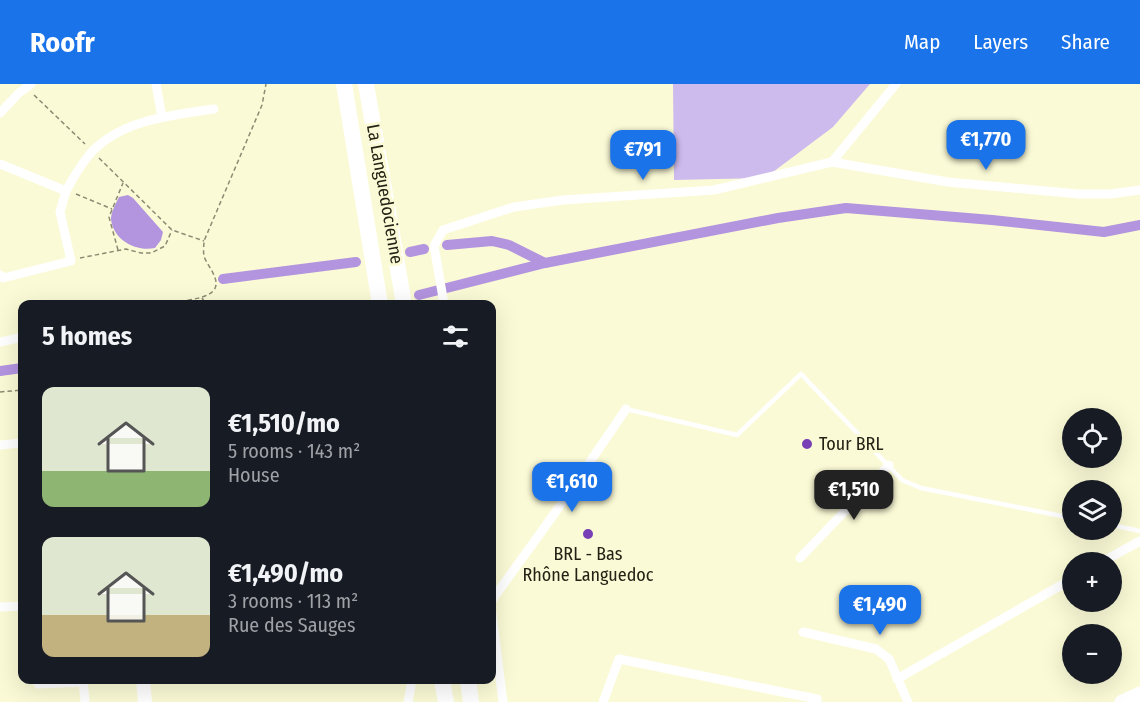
<!DOCTYPE html>
<meta charset="utf-8">
<style>
body{margin:0;font-family:"Fira Sans Condensed",sans-serif;background:#242831;color:#f1f3f6;height:100vh;display:flex;flex-direction:column;font-size:22px;white-space:nowrap}
*{box-sizing:border-box;margin:0}
p{font-size:20px;color:#9ea1a6}
.icon{flex:none;width:33px;height:33px;fill:none;stroke:currentColor;stroke-width:2;stroke-linecap:round;stroke-linejoin:round}
.map{position:relative;flex:1;overflow:hidden}
.side{position:absolute;left:18px;top:216px;width:478px;height:384px;display:flex;flex-direction:column;background:#171b24;border-radius:12px;box-shadow:0 6px 24px #0002}
.side>*{flex:none}
.buttons{position:absolute;left:1062px;top:324px;display:grid;gap:12px}
.buttons a{display:grid;place-items:center;width:60px;height:60px;border-radius:50%;background:#171b24;box-shadow:0 6px 24px #0002;font-size:30px}
.price{position:absolute;translate:-50% -51px;padding:0 14px;border-radius:12px;background:#1a73e8;color:#fff;font-size:20px;line-height:39px;filter:drop-shadow(0 2px 3px #0008)}
.price::after{content:'';position:absolute;left:50%;top:36px;width:18px;height:14px;margin-left:-9px;background:inherit;clip-path:polygon(0 0,100% 0,50% 100%)}
.price.current{background:#222;color:#fff}
ul{padding:0;list-style:none}
li{display:flex;align-items:center;gap:18px;height:150px;padding:0 24px}
li span{display:grid;place-items:center;flex:none;width:168px;height:120px;border-radius:12px;color:#555}
li>.icon{margin-inline-start:auto}
span .icon{width:72px;height:72px;fill:#fffc;stroke-width:1}
li b{font-size:26px}
h2{display:flex;justify-content:space-between;align-items:center;height:72px;padding:0 24px;font-size:26px}
header{display:flex;align-items:center;gap:36px;box-sizing:border-box;height:84px;padding:0 30px;background:#1a73e8;color:#fff}
header strong{font-size:28px}
nav{display:flex;gap:33px;margin-inline-start:auto;font-size:21px}
.map>svg:first-child{display:block}
.green{fill:#cebbee}
.water{fill:#b294df}
.lines{fill:none;stroke-linecap:round;stroke-linejoin:round}
.canal{stroke:#b294df;stroke-width:10}
.path{stroke:#8c8b73;stroke-width:1.5;stroke-dasharray:4.5 3;stroke-linecap:butt}
.lane{stroke:#fff;stroke-width:4.5}
.street{stroke:#fff;stroke-width:9}
.secondary{stroke:#fff;stroke-width:14}
.primary{stroke:#fff;stroke-width:15}
.highway{stroke:#fff;stroke-width:16}
.poi-dot{fill:#773eb5;stroke:#fbfad6;stroke-width:2}
.labels{text-anchor:middle;stroke-width:6;stroke-linejoin:round;paint-order:stroke}
.street-label{font-size:18px;fill:#232215;stroke:#fbfad6}
.poi-label{font-size:18px;fill:#232215;stroke:#fbfad6;text-anchor:start}
</style>
<header>
<strong>Roofr</strong>
<nav><a>Map</a><a>Layers</a><a>Share</a></nav>
</header>
<div class="map">
<svg width="1140" height="618" viewBox="0 0 1140 618">
<rect width="100%" height="100%" fill="#fbfad6"/>
<path class="green" d="M673,0H870L833,43L765,94L674,96Z"/>
<path class="water" d="M128,111L133,114L163,148L161,156L155,164C136,168 113,156 111,135C111,128 116,119 119,113Z"/>
<g class="lines">
<g class="canal">
<path d="M447,161L492,157L509,161L545,179"/>
<path d="M410,168L424,165"/>
<path d="M223,195L356,178"/>
<path d="M419,211L545,179L778,134L846,124L992,136L1104,148L1140,141"/>
<path d="M0,287L22,284"/>
</g>
<g class="path">
<path d="M34,11L85,60"/>
<path d="M99,74L172,146L204,157"/>
<path d="M76,110L112,125"/>
<path d="M118,166L109,133L123,99"/>
<path d="M80,174L126,165L141,169H151L165,162L172,146"/>
<path d="M202,214L206,220"/>
<path d="M173,220C183,216 195,216 205,212C229,203 207,183 204,172C203,167 204,161 204,157L262,21L266,0"/>
<path d="M0,308L22,306"/>
</g>
<g class="lane">
<path d="M626,325L737,351L801,290L902,396L921,404L1072,434"/>
<path d="M1112,441L1140,447"/>
</g>
<g class="street">
<path d="M156,0L162,33"/>
<path d="M0,29L19,9L31,0"/>
<path d="M832,78L948,98L1079,110H1111L1140,106"/>
<path d="M0,80L66,107L60,128L71,177L3,194L0,191"/>
<path d="M66,107C73,94 80,82 89,71C119,36 172,31 214,25"/>
<path d="M444,220L434,162L443,146L514,123L563,116L714,106L832,78L896,0"/>
<path d="M0,258L22,253"/>
<path d="M0,361L22,359"/>
<path d="M800,474L889,381"/>
<path d="M1102,478L1140,457"/>
<path d="M492,516L557,426L626,325"/>
<path d="M0,523L22,522"/>
<path d="M492,530L503,618"/>
<path d="M803,548L876,565L889,575L908,618"/>
<path d="M897,595L1072,495"/>
<path d="M83,596L85,618"/>
<path d="M38,600L84,598"/>
<path d="M408,618L411,602L410,596"/>
<path d="M603,618L619,575L817,615V618"/>
</g>
<path class="secondary" d="M143,596L145,618"/>
<path class="primary" d="M1122,618L1140,610"/>
<g class="highway">
<path d="M344,0L380,220"/>
<path d="M366,0L404,220"/>
<path d="M442,596L446,618"/>
<path d="M468,596L471,618"/>
</g>
</g>
<g class="poi-dot">
<circle cx="807" cy="360" r="6"/>
<circle cx="588" cy="450" r="6"/>
</g>
<g class="labels">
<g class="street-label">
<text transform="translate(385 110) rotate(80)" y="6">La Languedocienne</text>
</g>
<g class="poi-label">
<text x="819" y="366">Tour BRL</text>
<text x="588" y="476" text-anchor="middle">BRL - Bas<tspan x="588" dy="21">Rhône Languedoc</tspan></text>
</g>
</g>
</svg>
<div class="buttons">
<a><svg class="icon" aria-label="locate" viewBox="0 0 24 24"><circle cx="12" cy="12" r="6"/><path d="M12 2v4M12 18v4M2 12h4M18 12h4"/></svg></a>
<a><svg class="icon" aria-label="layers" viewBox="0 0 24 24"><path d="M12 4l9 5-9 5-9-5zM3 14l9 5 9-5"/></svg></a>
<a>+</a>
<a>−</a>
</div>
<b class="price" style="left:986px;top:87px">€1,770</b>
<b class="price" style="left:643px;top:97px">€791</b>
<b class="price" style="left:572px;top:429px">€1,610</b>
<b class="price current" style="left:854px;top:437px">€1,510</b>
<b class="price" style="left:880px;top:552px">€1,490</b>
<section class="side">
<h2>5 homes<svg class="icon" aria-label="filters" viewBox="0 0 24 24"><path d="M4 7h16M4 17h16"/><circle cx="9" cy="7" r="2"/><circle cx="15" cy="17" r="2"/></svg></h2>
<ul>
<li><span style="background:linear-gradient(#dfe7d0 70%,#8fb573 0)"><svg class="icon" aria-label="home" viewBox="0 0 24 24"><path d="M3 11l9-7 9 7M6 9v11h12V9"/></svg></span><div><b>€1,510/mo</b><p>5 rooms · 143 m²</p><p>House</p></div></li>
<li><span style="background:linear-gradient(#dfe7d0 65%,#c2b280 0)"><svg class="icon" aria-label="home" viewBox="0 0 24 24"><path d="M3 11l9-7 9 7M6 9v11h12V9"/></svg></span><div><b>€1,490/mo</b><p>3 rooms · 113 m²</p><p>Rue des Sauges</p></div></li>
</ul>
</section>
</div>
